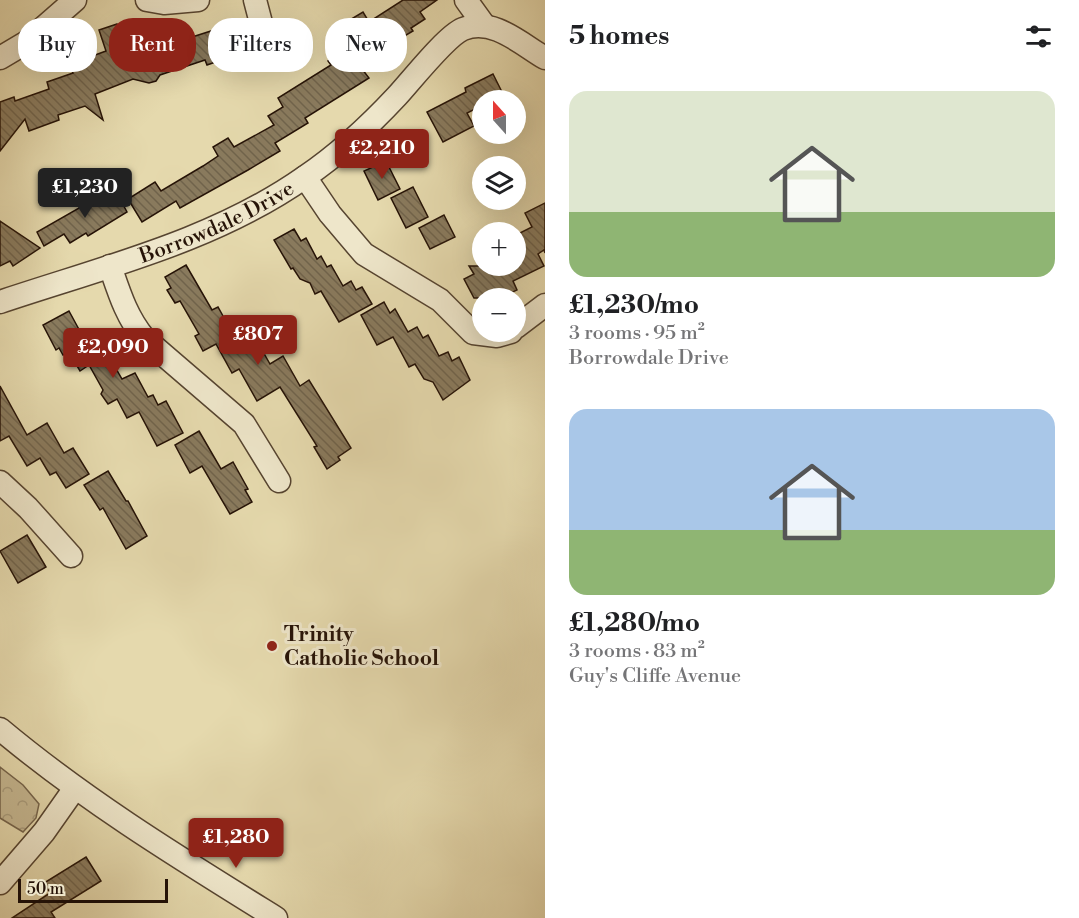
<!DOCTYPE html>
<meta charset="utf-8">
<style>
body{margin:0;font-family:"Libre Bodoni",serif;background:#f6f6f6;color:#202124;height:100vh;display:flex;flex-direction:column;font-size:22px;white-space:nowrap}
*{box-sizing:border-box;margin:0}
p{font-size:20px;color:#757577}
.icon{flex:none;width:33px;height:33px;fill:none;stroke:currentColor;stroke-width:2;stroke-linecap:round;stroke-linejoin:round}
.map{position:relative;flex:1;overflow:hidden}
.details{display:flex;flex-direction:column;background:#fff;width:534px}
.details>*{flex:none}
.guide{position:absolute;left:18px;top:18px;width:436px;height:54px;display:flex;gap:12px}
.needle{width:39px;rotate:339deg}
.tools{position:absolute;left:472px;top:90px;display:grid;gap:12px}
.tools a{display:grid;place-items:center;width:54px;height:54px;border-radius:50%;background:#fff;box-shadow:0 6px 24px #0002;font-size:30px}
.scale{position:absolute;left:18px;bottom:15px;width:150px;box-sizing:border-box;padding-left:6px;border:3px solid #261307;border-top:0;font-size:16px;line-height:21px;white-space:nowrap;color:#261307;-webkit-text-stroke:4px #eee6ca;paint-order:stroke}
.price{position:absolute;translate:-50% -51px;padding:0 14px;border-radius:6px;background:#8f2418;color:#fff;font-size:20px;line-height:39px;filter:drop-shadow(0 2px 3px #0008)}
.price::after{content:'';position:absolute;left:50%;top:36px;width:18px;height:14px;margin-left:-9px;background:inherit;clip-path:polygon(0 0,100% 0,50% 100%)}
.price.selected{background:#222;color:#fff}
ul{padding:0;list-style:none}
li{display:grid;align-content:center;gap:12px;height:318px;padding:0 24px}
li span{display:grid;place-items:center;height:186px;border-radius:18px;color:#555}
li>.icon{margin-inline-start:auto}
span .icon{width:108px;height:108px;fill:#fffc;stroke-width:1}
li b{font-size:26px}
h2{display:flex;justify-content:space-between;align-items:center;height:72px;padding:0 24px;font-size:26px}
.pill{padding:0 21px;border-radius:24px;background:#fff;box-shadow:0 6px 24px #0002;font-size:21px;line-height:54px}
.pill.selected{background:#8f2418;color:#fff}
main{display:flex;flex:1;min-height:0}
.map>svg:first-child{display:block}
.forest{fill:url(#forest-crowns);stroke:#76654c;stroke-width:1.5}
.building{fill:url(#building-back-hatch);stroke:#261307;stroke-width:1.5}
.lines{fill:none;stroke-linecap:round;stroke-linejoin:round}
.street-casing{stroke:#564430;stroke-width:25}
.street{stroke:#eee6ca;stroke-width:22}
.poi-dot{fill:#8f2418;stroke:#eee6ca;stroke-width:2}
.labels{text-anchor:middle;stroke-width:6;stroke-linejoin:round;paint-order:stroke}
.street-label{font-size:21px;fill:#261307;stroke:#eee6ca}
.poi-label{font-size:21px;font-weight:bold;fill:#261307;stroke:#eee6ca;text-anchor:start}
</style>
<main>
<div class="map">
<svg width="545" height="918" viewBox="0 0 545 918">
<defs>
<pattern id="forest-crowns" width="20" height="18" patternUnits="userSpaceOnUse" patternTransform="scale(1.5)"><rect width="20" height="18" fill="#c5b791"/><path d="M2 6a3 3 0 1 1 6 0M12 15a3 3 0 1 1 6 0" fill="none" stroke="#a99c7c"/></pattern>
<pattern id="building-back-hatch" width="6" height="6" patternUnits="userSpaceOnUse" patternTransform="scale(1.5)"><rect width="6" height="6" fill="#897a5d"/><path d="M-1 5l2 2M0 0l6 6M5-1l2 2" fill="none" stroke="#70634b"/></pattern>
</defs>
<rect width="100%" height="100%" fill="#e5d9ad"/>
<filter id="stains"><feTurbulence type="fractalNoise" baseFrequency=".00333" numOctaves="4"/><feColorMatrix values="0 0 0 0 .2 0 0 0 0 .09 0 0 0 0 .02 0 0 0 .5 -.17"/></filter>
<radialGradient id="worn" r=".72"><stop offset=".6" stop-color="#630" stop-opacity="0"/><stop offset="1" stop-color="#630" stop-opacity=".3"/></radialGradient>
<path class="forest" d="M0,767L23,785L39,804L36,818L23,832L0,818Z"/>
<g class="building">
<path d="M403,0H437L420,12L425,19L411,28L413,31L365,59L369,65L362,69L369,78L305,118L308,123L275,143L280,151L248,170L180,208L176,201L142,222L128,199L155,182L161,191L203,166L218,156L213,147L228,138L234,147L274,125L268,116L283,107L278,98L331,65L328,61L360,41L348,21L363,12L369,22Z"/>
<path d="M117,24L126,50L186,29L189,38L211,31L213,35L244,24L253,49L207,65L205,60L160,75L156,81L149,83L133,79L95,94L103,120L85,106L58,115L59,120L29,131L25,119L0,151V102L14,97L15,101L49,89L47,82L73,73L71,69L89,64L87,58L106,51L99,30Z"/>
<path d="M493,74L506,100H483V105L467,113L474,126L443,142L427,112L466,92L465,88Z"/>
<path d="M386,161L400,189L378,200L364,171Z"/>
<path d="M413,187L428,217L406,228L391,198Z"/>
<path d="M114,188L127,212L88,236L86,233L70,243L64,234L44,246L37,232Z"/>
<path d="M545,203V253L544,250L538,254L544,266L513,281L517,290L500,298H474L464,279L474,274L469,266H516V235L532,227L525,213Z"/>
<path d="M444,215L455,237L430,249L419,228Z"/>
<path d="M0,221L40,248L13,266L10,261L0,266Z"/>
<path d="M294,229L301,241L306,238L317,259L321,256L327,267L331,265L343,286L351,281L356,290L362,287L372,304L339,322L321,291L315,294L310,283L300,279L293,268L291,269L274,240Z"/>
<path d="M186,265L212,310L218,307L228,325L235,320L243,333L250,329L270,364L283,356L300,386L309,380L351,448L338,457L340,460L327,469L314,447L317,446L280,387L257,401L239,369L232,373L216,344L203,351L195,336L199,334L180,301L175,303L167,290L171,288L165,277Z"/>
<path d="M384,302L390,313L395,309L408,332L417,327L423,338L428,335L439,356L448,352L452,361L459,357L470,380L443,400L433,382L424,379L415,364L409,367L393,337L377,345L361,315Z"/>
<path d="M69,311L88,346L103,337L111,351L107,353L122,379L135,373L148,397L153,395L158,405L166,401L183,433L157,446L139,412L127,418L117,399L108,404L101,394L103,390L89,365L80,371L69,352L63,355L59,348L56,350L43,325Z"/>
<path d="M0,386L27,435L47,423L64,453L73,448L89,474L66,488L56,472L50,475L40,458L27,466L9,436L0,441Z"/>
<path d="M199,431L221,469L233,462L248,489L245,490L252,502L230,514L202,466L190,473L175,445Z"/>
<path d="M108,471L126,501H128L147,536L126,549L103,508L100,510L84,485Z"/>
<path d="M27,535L46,567L18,583L0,551Z"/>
<path d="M86,857L101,881L51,912L55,918H12L50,893L44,883Z"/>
</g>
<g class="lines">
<g class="street-casing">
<g id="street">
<path d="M147,0L164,3L198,0"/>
<path d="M255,0L261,23"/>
<path d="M466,0L484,25"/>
<path d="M0,58L27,42L75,0"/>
<path d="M305,177L330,214L364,254L440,300L473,333L497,336L511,332"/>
<path d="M110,266C119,292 126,316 144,338L244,424L279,481"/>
<path id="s1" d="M0,302C104,267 214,241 305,177C339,154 369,126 397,96C411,81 446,36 463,29C493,17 521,44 545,58"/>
<path d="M516,327L545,305"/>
<path d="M0,482L28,508L71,556"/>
<path d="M0,729C86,801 181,859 276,918"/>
<path d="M0,883L44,832L75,788"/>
</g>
</g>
<use href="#street" class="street"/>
</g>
<circle class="poi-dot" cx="272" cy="646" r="6"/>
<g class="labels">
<g class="street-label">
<text dy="7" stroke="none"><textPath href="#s1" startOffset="231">Borrowdale Drive</textPath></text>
</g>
<g class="poi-label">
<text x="284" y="641">Trinity<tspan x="284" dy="24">Catholic School</tspan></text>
</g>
</g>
<rect width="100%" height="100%" filter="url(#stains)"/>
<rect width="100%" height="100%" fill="url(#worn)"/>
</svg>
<div class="tools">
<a><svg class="needle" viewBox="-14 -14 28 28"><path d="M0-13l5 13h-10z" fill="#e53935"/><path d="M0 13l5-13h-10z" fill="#757577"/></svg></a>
<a><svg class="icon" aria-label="layers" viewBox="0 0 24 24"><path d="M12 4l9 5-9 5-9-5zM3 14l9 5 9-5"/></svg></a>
<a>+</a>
<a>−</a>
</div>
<div class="scale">50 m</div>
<b class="price" style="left:382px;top:180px">£2,210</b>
<b class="price selected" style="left:85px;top:219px">£1,230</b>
<b class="price" style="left:258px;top:366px">£807</b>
<b class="price" style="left:113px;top:379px">£2,090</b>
<b class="price" style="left:236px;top:869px">£1,280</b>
<div class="guide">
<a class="pill">Buy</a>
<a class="pill selected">Rent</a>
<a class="pill">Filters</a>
<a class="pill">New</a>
</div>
</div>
<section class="details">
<h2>5 homes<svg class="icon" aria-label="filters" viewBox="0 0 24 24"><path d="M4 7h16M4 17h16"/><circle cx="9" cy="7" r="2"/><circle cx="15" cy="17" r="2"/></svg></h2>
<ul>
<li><span style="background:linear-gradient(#dfe7d0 65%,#8fb573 0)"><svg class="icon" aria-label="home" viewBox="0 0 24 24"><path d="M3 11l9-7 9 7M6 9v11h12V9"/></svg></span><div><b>£1,230/mo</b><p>3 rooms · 95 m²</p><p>Borrowdale Drive</p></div></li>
<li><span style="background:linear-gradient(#a9c7e8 65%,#8fb573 0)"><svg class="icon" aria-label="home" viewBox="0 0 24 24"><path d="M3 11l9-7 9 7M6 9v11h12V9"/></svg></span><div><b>£1,280/mo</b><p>3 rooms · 83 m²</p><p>Guy's Cliffe Avenue</p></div></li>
</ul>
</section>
</main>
